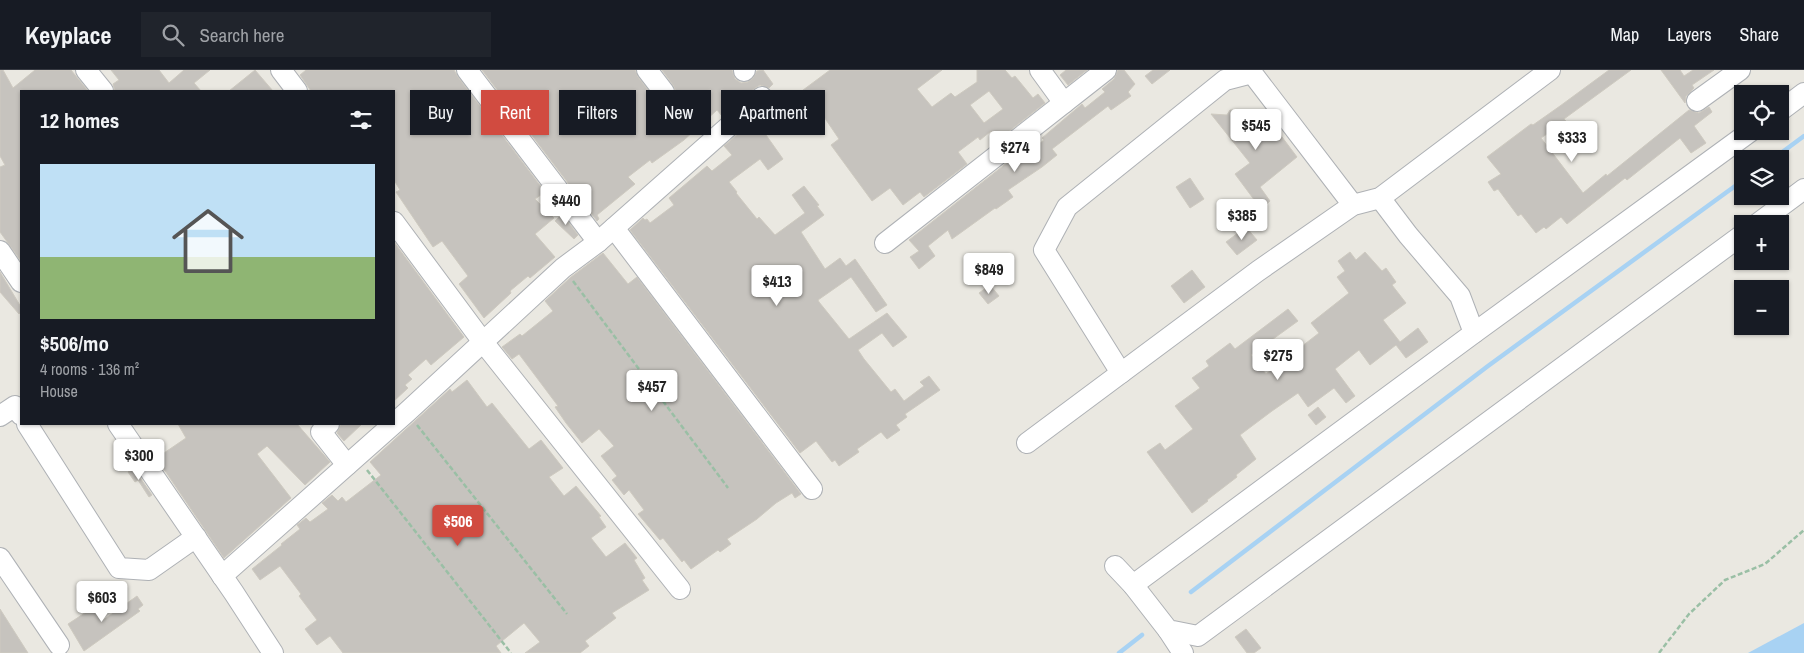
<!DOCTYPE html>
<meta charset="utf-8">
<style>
body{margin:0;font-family:"Archivo Narrow",sans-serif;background:#20242c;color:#f1f3f6;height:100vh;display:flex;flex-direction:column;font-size:19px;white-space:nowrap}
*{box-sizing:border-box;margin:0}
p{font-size:16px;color:#9ea1a6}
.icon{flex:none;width:28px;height:28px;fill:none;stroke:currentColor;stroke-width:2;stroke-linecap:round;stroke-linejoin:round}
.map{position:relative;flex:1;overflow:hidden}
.drawer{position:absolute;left:20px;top:20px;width:375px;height:335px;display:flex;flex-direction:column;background:#171b24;border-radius:0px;box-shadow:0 1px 4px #0004}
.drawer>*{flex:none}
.guide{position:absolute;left:410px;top:20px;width:475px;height:45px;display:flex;gap:10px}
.controls{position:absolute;left:1734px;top:15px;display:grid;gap:10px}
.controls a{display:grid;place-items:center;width:55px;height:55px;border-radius:0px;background:#171b24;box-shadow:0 1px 4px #0004;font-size:25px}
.price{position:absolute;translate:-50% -42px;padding:0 11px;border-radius:5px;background:#fff;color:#222;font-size:16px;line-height:32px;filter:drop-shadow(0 1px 2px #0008)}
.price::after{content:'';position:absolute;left:50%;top:30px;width:15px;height:11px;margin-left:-8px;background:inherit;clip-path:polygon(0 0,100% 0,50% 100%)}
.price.on{background:#d14b40;color:#fff}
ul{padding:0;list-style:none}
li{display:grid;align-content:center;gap:10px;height:265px;padding:0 20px}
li+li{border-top:1px solid #363941}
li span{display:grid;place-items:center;height:155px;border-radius:0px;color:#555}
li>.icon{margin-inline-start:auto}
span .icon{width:90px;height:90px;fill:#fffc;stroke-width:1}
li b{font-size:21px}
h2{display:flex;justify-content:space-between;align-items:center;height:60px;padding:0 20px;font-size:21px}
.pill{padding:0 18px;border-radius:0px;background:#171b24;box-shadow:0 1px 4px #0004;font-size:18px;line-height:45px}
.pill.on{background:#d14b40;color:#fff}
header{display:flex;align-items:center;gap:30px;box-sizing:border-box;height:70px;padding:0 25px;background:#171b24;border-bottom:1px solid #363941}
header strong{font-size:24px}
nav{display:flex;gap:28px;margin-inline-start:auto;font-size:18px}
.search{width:350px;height:45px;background:#20242c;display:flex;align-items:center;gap:12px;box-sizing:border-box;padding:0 18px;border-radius:0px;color:#9ea1a6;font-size:19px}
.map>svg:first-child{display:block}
.water{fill:#a8d2f3}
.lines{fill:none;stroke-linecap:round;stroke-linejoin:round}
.stream{stroke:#a8d2f3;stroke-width:4.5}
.building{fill:#c6c3be;stroke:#cecac0;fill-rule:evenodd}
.minor-casing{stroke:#aeb1b5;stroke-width:22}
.path{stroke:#9abfa5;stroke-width:2.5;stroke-dasharray:5 2.5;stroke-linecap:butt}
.minor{stroke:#fff;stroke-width:20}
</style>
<header>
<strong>Keyplace</strong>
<div class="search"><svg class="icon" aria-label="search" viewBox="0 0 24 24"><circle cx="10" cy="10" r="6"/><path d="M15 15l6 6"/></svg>Search here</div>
<nav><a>Map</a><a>Layers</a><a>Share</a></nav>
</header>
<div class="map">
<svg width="1804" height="583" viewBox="0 0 1804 583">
<rect width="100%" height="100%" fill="#eae8e1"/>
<path class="water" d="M1804,553V583H1748Z"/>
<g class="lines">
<g class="stream">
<path d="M1773,89L1804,66"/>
<path d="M1191,522L1488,296L1742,111"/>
<path d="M1119,583L1142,565"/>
</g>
</g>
<g class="building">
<path d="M0,0H3L13,18L35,0H71L88,21H21V191L0,162V97L5,95L0,86Z"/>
<path d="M111,0H159L169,13L184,0H210L194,13L201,21H115L113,14L119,10Z"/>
<path d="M255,0L273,21H229Z"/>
<path d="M306,0H454L458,7L545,122L535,129L554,148L535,164L555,187L530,208L528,206L510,221L511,223L484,248L459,214L468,206L442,171L433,177L396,122L400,120L394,110V21H311L300,5Z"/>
<path d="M482,0H635L638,7L655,29L659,33L665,34L672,31L675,26L676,21L673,15L662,0H732L735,9L741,13L748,12L753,8L757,1L763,0L773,14L769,18L760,15L755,18L722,46L717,40L684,70L652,93L650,90L628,107L635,114L597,145L599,149L597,151Z"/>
<path d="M830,0H942L917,19L932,37L951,23L955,27L977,12V0H1005L1012,8L1015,6L1033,28L1038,24L1045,33L998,70L991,61L980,70L978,67L958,82L967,94L924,127L920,122L903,135L890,118L872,131L831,75L839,69L820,41L810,48L795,26ZM989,21L1003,39L984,53L970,35Z"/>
<path d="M1066,0H1087L1068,15L1060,5Z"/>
<path d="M1118,0H1124L1135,14L1128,22L1131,26L1111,40L1108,36L1052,79L1057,85L1042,97L1008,120L1013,127L996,139L995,138L952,169L948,160L928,176L935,186L919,199L910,187L919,181L909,170L1022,81L1025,85L1044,70L1042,68L1082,34L1085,38L1105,22L1102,19L1114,9Z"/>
<path d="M1153,0H1170L1152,14L1145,6Z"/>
<path d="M1609,0H1631L1564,49L1566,51L1541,68L1583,123L1606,104L1607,106L1689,40L1699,43L1709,37L1712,42L1694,56L1706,73L1691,83L1680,68L1627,110L1625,108L1567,154L1561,147L1546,159L1544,157L1536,163L1521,144L1518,146L1498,119L1494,121L1488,112L1501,104L1487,87L1531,54L1533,55L1560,36Z"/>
<path d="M1661,0H1680L1684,6L1693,0H1714L1692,15L1694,18L1686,26L1685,33Z"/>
<path d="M1230,40L1258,41L1257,57L1268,70L1279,63L1297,87L1260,117L1270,131L1261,139L1235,104L1250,93L1211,44L1227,45Z"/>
<path d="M753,51L757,56L759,55L783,89L768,100L760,89L729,112L737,122L736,123L757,149L759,147L775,165L805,143L792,125L804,116L819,135L817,136L824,145L801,162L825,199L840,188L846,196L855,189L887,235L876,242L851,207L818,230L819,232L849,269L887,243L907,267L893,277L882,263L858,280L864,289L891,322L895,319L904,331L924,316L920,312L929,306L940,320L905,344L907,347L896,355L900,360L887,369L881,362L857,379L859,382L839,396L835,390L832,392L816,371L800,383L630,160L643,148L645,150L647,149L650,153L674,135L669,128L707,96L712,101L732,85L724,76Z"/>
<path d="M1190,108L1204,129L1190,138L1176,117Z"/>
<path d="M562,144L578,165L574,169L555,151Z"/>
<path d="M1246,157L1257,170L1237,185L1226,172Z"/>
<path d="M394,172L464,267L431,295L426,289L408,305L412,309L405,315L408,318L394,331Z"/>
<path d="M1350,182L1356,190L1365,182L1382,201L1386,198L1396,212L1392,215L1406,233L1383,250L1400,272L1418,258L1428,272L1406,288L1396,275L1370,295L1359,280L1335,299L1355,326L1346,333L1334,318L1308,337L1298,323L1272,341L1240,365L1256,389L1236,405L1237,407L1207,430L1208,431L1192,443L1147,382L1160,373L1165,380L1193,359L1175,336L1200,318L1192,308L1209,296L1206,291L1230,273L1235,279L1288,239L1298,251L1251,285L1266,304L1319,263L1311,253L1349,223L1337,207L1345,201L1338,191Z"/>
<path d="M603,183L628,214L637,207L801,424L795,428L792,423L776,433L757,449L727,469L731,474L720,482L718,480L691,499L684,490L682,492L663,468L660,470L638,444L644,440L629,420L624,425L612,410L617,406L601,386L614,376L599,359L582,373L566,353L555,337L558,336L519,284L512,289L502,277L520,264L522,266L553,241L545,231L571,207Z"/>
<path d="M1192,200L1205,217L1184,233L1171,216Z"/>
<path d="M0,202L21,237V242L19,244L0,222Z"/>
<path d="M990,215L999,226L988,234L979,223Z"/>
<path d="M467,310L487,337L492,333L529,379L541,370L563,398L549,407L564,426L576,416L601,446L599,447L606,457L591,468L606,487L625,473L637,488L634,490L645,508L642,510L649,520L612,543L616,548L585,571L589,576L580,583H525L540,572L524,553L496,576L501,583H343L330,566L317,575L305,559L317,550L299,526L301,524L280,496L260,510L252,499L282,475L281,474L300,459L297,455L306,448L310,452L328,439L322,433L332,425L338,431L342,427L346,432L381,405L370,392L450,319L452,322Z"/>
<path d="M1318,337L1326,347L1316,355L1308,345Z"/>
<path d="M178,354H297L330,392L305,415L267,376L257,384L291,428L224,488L155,386L163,381L164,383L186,368Z"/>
<path d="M341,354H362L344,371L337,363Z"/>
<path d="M134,399L152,425L149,427L138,410L135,412L128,402Z"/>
<path d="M137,526L143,535L138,539L140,541L84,581L68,554L94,537L102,551Z"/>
<path d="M0,539L28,583H0Z"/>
<path d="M1246,559L1261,578L1254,583H1247L1235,567Z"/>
</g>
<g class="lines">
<g class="minor-casing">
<g id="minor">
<path d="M86,0L103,21"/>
<path d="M281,0L297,21"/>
<path d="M467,0L598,172"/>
<path d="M647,0L664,22"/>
<path d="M1040,0L1064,33"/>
<path d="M744,1L745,0"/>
<path d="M1697,31L1740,0"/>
<path d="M1780,41L1804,23"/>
<path d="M1380,128L1408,165L1460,226L1474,263"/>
<path d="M394,152L483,272L680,519"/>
<path d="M1757,154L1804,119"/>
<path d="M614,158L812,419"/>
<path d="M885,173L1106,0"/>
<path d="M0,181L21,212"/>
<path d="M1121,303L1044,180L1067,137L1225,10L1252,3L1353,135"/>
<path d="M0,346L15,336L21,345"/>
<path d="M27,354L119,498L149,500L196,467"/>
<path d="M118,354L234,523L273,583"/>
<path d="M329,354L321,362L347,395"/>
<path d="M1027,373L1258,201L1353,135L1380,128L1550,0"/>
<path d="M0,488L59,575"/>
<path d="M1115,496L1133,515L1168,560L1198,566L1742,165"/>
<path d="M222,506L407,342L563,198L598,172L762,27"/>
<path d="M1133,515L1474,263L1751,61"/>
<path d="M1168,560L1183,583"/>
</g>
</g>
<g class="path">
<path d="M573,211L728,418"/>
<path d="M417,355L567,544"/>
<path d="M367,400L511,583"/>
<path d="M1659,583L1689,544L1725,510L1765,494L1804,460"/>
</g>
<use href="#minor" class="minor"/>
</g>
</svg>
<div class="controls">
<a><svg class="icon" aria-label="locate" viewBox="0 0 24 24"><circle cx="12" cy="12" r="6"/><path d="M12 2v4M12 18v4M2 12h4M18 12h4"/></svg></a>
<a><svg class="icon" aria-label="layers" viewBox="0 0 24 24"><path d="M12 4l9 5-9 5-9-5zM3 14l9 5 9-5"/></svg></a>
<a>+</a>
<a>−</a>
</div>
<b class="price" style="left:1256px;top:81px">$545</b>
<b class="price" style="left:1572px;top:93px">$333</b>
<b class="price" style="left:1015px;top:103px">$274</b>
<b class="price" style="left:566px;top:156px">$440</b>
<b class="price" style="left:1242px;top:171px">$385</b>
<b class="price" style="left:989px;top:225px">$849</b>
<b class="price" style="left:777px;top:237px">$413</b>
<b class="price" style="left:1278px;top:311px">$275</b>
<b class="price" style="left:652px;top:342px">$457</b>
<b class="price" style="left:139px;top:411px">$300</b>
<b class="price on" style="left:458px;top:477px">$506</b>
<b class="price" style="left:102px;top:553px">$603</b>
<div class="guide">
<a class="pill">Buy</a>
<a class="pill on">Rent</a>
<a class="pill">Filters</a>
<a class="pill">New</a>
<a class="pill">Apartment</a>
</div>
<section class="drawer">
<h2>12 homes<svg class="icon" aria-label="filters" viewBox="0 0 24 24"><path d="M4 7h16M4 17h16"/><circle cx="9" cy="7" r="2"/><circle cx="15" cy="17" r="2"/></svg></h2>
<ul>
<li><span style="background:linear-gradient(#bfe0f5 60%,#8fb573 0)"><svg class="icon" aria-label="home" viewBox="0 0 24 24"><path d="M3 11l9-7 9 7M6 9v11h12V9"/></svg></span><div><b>$506/mo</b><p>4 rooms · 136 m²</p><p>House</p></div></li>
</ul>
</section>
</div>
